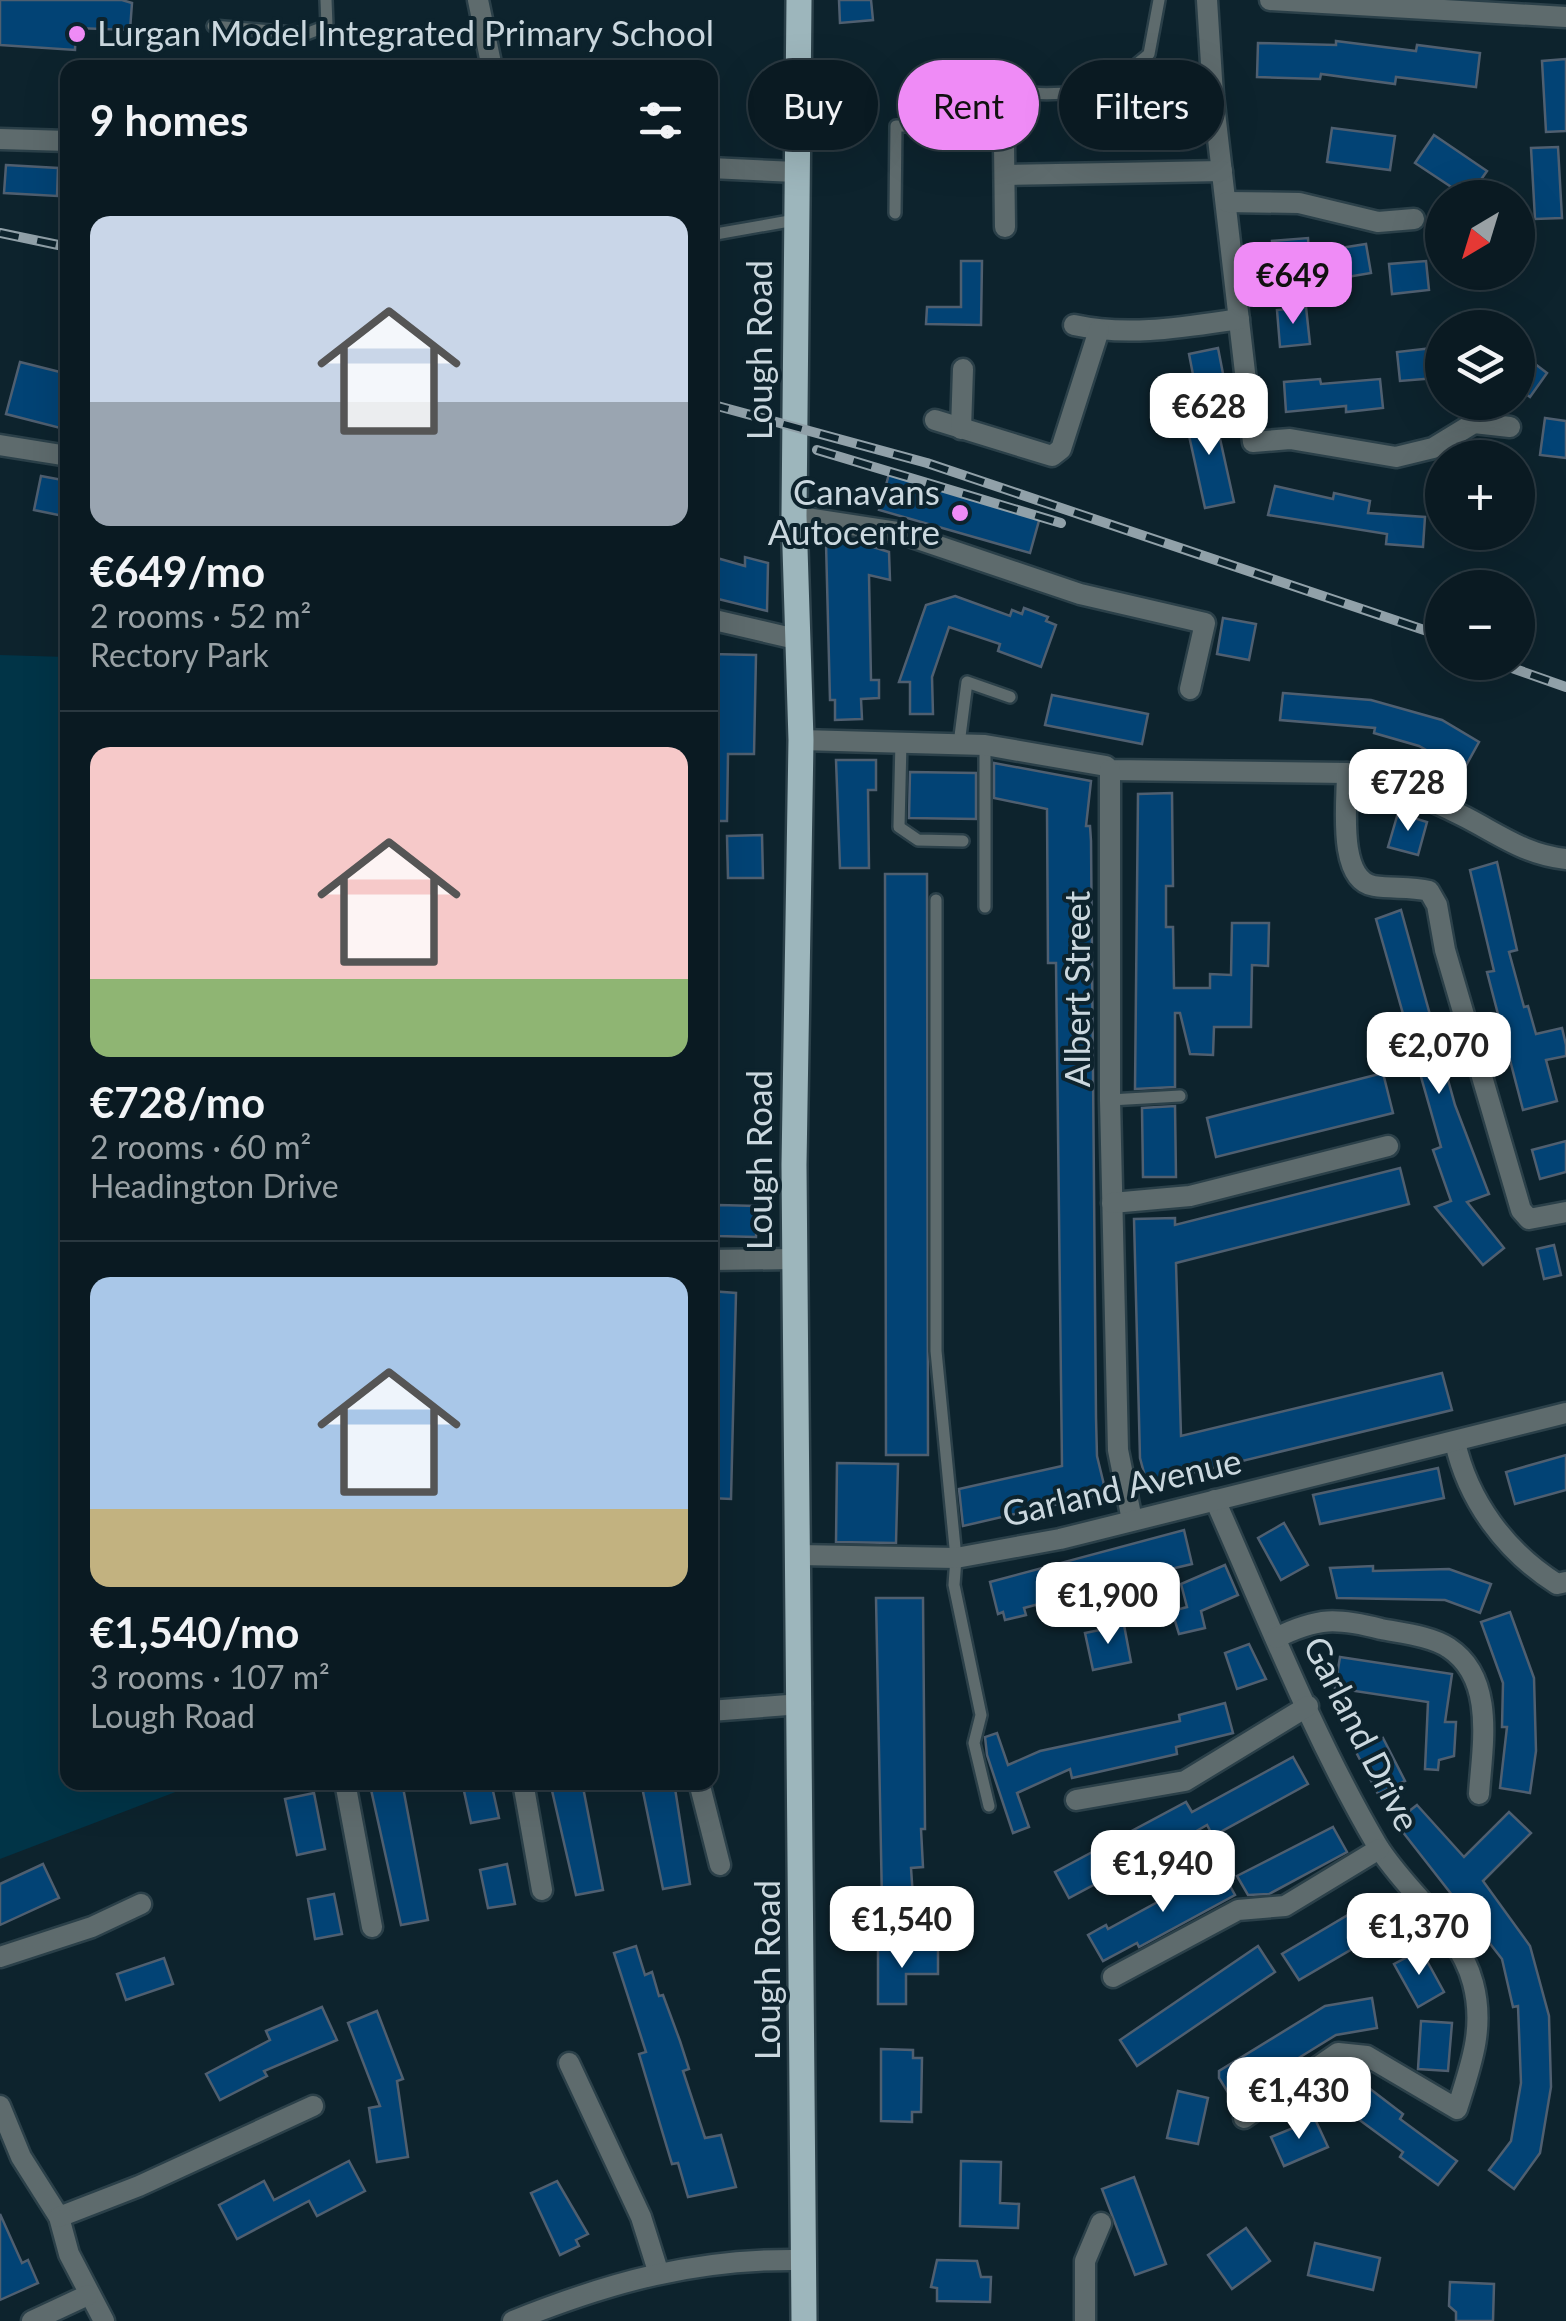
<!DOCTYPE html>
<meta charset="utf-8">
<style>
body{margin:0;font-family:Lato,sans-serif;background:#13232a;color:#f1f3f6;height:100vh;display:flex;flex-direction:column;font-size:38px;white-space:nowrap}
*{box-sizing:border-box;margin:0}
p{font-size:32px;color:#99a1a5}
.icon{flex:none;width:55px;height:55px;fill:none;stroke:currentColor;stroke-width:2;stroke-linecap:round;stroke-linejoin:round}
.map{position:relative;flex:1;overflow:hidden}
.drawer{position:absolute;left:60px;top:60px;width:658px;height:1730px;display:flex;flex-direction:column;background:#0a1a22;border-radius:20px;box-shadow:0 10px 40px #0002,0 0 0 2px #2a3840}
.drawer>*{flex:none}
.banner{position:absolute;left:748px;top:60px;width:668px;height:90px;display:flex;gap:20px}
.needle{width:65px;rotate:218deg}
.controls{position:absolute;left:1425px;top:180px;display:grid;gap:20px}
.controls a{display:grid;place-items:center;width:110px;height:110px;border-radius:50%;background:#0a1a22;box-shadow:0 10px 40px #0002,0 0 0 2px #2a3840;font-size:50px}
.price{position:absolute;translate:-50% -85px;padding:0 22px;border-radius:20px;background:#fff;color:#222;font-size:32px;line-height:65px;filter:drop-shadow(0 2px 5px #0008)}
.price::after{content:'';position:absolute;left:50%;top:60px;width:30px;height:22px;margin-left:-15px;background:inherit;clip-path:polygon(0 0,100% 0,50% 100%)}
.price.active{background:#ef8bf6;color:#111}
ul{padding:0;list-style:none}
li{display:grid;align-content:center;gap:20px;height:530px;padding:0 30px}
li+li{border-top:2px solid #2a3840}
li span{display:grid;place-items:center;height:310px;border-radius:20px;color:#555}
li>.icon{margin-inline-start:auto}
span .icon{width:180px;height:180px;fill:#fffc;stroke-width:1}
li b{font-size:42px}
h2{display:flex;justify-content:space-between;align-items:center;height:120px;padding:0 30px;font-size:42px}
.chip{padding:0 35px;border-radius:45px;background:#0a1a22;box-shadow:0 10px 40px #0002,0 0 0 2px #2a3840;font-size:35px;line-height:90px}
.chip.active{background:#ef8bf6;color:#111}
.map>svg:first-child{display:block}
.green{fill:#013447}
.building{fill:#024375;stroke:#4f5f70;stroke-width:2.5}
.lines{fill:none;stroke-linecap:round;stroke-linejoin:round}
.lane-casing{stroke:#2b4049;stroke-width:16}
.street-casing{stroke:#2b4049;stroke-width:25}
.primary-casing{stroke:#2b4049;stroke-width:30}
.lane{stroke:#5e6b6d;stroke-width:11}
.street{stroke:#5e6b6d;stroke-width:20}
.primary{stroke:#9db6bc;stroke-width:25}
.rail-casing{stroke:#91a1a9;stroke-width:10}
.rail{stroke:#0d232d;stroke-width:6;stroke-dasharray:19;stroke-linecap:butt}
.poi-dot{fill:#ef8bf6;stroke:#0d232d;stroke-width:4}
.labels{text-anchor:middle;stroke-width:8;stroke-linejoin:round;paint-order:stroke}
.poi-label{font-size:35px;fill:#cbd8df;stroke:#0d232d;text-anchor:start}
.street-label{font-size:35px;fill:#cbd8df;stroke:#0d232d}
</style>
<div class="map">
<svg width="1566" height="2321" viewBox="0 0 1566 2321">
<rect width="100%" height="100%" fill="#0d232d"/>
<path class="green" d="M0,655L67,657L68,1782L199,1783L0,1859Z"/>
<g class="building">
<path d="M0,0H122L132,3L130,30L76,28L75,50L0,45Z"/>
<path d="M839,0H871L873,20L840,23Z"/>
<path d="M1336,41L1416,51L1417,45L1480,53L1476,87L1396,77L1395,84L1321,74L1320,79L1257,77L1258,43L1336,45Z"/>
<path d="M1566,59V131L1546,132L1542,61Z"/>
<path d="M1332,128L1395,136L1390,170L1327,162Z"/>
<path d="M1434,135L1487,171L1468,198L1415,163Z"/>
<path d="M1558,147L1562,218L1535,219L1531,148Z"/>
<path d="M6,165L58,168L57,196L4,193Z"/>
<path d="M1308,238L1309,253L1366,244L1371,273L1335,279L1333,265L1274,270L1272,241Z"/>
<path d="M961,261H982L981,325L926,324L927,307H961Z"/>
<path d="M1426,261L1429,290L1392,294L1389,264Z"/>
<path d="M1306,307L1310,344L1280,347L1277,310Z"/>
<path d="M1218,348L1225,384L1196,390L1189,354Z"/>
<path d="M1433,348L1436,378L1400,381L1397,352Z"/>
<path d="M1518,351L1547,373L1530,397L1518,388Z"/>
<path d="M20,362L68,374V430L6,414Z"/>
<path d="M1320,379L1321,384L1380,379L1383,408L1346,412V406L1286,412L1284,382Z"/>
<path d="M1213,407L1234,502L1205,508L1184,413Z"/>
<path d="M1545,418L1566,421V458L1540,455Z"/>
<path d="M889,474L1040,517L1030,553L879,510Z"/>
<path d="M41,476L68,481V517L34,510Z"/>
<path d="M1275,486L1333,499L1334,493L1370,501L1368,513L1425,517L1423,547L1386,544L1387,534L1268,515Z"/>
<path d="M854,541L889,552L890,580L869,575L871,680H879V698L861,699L862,719L835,720V700H830L826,543Z"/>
<path d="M710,556L745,566V557L768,563L767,611L710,597Z"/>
<path d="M955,596L1010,616L1012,610L1022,614L1024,608L1048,617L1046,621L1056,625L1041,667L998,651L1000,644L949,627L932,677L933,714H910V682H899L926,605Z"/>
<path d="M1223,618L1256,624L1249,660L1217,654Z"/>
<path d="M710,654L756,655L754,754H728L727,821H710Z"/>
<path d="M1283,693L1371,700L1442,720L1479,742L1463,771L1419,746L1374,733L1375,728L1280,720Z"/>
<path d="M1052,695L1148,714L1142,744L1045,725Z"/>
<path d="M836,760H876V790H868L869,868H840Z"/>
<path d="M994,763L1091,781L1086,826H1090L1091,841L1096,1418L1097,1456L1106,1493L963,1526L959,1489L1062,1466L1056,963H1048L1047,809L994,798Z"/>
<path d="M910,772L976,773V819L909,818Z"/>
<path d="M1172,793L1173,886H1166V927H1173L1174,988H1210V974L1231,975L1232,923H1269L1268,966L1252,965L1251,1027H1214L1213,1055L1190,1054L1180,1013H1175V1087L1135,1089L1138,794Z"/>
<path d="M1398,813L1427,822L1418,855L1388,847Z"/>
<path d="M762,835L763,878H728L727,836Z"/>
<path d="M1497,862L1517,950L1509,952L1524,1007L1528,1006L1536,1034L1562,1028L1566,1045V1056L1546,1060L1557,1101L1523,1110L1487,972L1494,971L1470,870Z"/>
<path d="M885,874H927L928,1455H886Z"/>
<path d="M1401,910L1455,1105L1489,1194L1467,1202L1504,1248L1483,1265L1435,1207L1451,1201L1433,1150L1441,1147L1376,919Z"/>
<path d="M1383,1073L1393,1113L1216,1157L1207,1118Z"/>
<path d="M1175,1106L1176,1177H1143L1142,1108Z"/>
<path d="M1566,1141V1172L1540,1179L1532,1150Z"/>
<path d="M1400,1168L1409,1204L1176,1263L1181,1436L1442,1373L1452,1410L1147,1484L1140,1458L1134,1219L1175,1218V1225Z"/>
<path d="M718,1205L757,1206L756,1237L717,1236Z"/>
<path d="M1554,1245L1561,1275L1544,1279L1537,1249Z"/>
<path d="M710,1291L736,1293L731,1499L710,1498Z"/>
<path d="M1566,1455V1490L1515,1504L1506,1472Z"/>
<path d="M837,1463L898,1464L896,1543L836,1542Z"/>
<path d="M1438,1468L1444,1498L1320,1524L1313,1495Z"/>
<path d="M1284,1523L1308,1565L1281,1580L1258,1538Z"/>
<path d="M1184,1530L1192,1564L1141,1576L1147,1598L1122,1604L1118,1591L1075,1602L1073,1595L1024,1608L1026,1615L1005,1620L1003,1612L998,1614L990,1582Z"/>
<path d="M1225,1565L1238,1595L1201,1611L1205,1628L1179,1634L1172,1611L1187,1607L1181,1584Z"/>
<path d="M1373,1566V1571L1449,1569L1491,1584L1480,1613L1445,1600L1337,1598L1330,1568Z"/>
<path d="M876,1598H923L925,1829H921L923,1867L911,1868L914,1912L892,1914V1902H882Z"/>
<path d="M1510,1612L1534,1678L1536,1751L1530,1793L1500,1788L1507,1727H1502L1503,1683L1481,1622Z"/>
<path d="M1124,1625L1131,1662L1093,1670L1085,1633Z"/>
<path d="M1249,1644L1266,1679L1237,1689L1225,1653Z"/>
<path d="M1340,1657L1452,1674L1445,1722H1456L1454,1756L1439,1760L1438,1770L1425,1769L1428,1702L1335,1688Z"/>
<path d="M1225,1703L1233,1733L1176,1747L1177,1754L1072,1778L1070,1769L1017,1793L1029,1827L1013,1833L987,1755L985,1737L997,1733L1008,1765L1040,1751L1180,1721L1179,1715Z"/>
<path d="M1383,1738L1405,1781L1378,1794L1356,1752Z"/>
<path d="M1293,1757L1308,1784L1213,1836L1207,1825L1105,1884L1103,1880L1069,1898L1055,1872L1186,1802L1192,1812Z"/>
<path d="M402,1782L428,1920L401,1925L370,1785Z"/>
<path d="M462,1782H491L499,1818L471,1823Z"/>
<path d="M550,1782H582L603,1890L576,1895Z"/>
<path d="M641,1782H674L690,1884L663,1889Z"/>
<path d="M314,1793L325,1849L297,1855L285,1799Z"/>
<path d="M1417,1805L1464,1857L1509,1812L1531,1833L1483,1881L1530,1946L1549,2016L1551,2087L1540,2153L1514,2189L1489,2170L1511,2141L1521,2083L1518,2006L1513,2007L1502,1959L1395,1822Z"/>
<path d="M1333,1827L1347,1852L1269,1894L1248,1895L1237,1876Z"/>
<path d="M43,1864L59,1898L0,1925V1884Z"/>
<path d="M507,1864L515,1904L488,1908L480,1870Z"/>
<path d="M1220,1868L1235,1895L1139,1947L1137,1943L1103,1961L1088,1935L1106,1925L1108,1929Z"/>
<path d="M334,1894L342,1934L315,1939L308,1899Z"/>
<path d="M1358,1909L1364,1942L1299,1980L1282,1954Z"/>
<path d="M636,1946L645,1975L652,1972L659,1996L663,1995L680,2041L689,2069L683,2071L705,2138L721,2135L736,2187L688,2197L678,2163L672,2164L639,2054L646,2052L614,1953Z"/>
<path d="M1258,1946L1275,1972L1137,2066L1120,2040Z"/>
<path d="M878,1948H938V1974H906V2004H878Z"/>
<path d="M1421,1950L1444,1992L1418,2007L1394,1964Z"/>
<path d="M164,1958L173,1984L126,2000L117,1974Z"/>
<path d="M1372,1998L1377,2028L1336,2035L1232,2099L1219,2078V2071L1325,2006Z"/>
<path d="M322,2007L337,2040L264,2071L267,2076L220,2100L206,2074L270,2040L266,2031Z"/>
<path d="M377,2011L403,2079L397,2081L408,2157L377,2162L369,2108L380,2106L348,2023Z"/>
<path d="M1421,2021L1452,2023L1448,2071L1418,2069Z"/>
<path d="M881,2049L913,2050V2058H922L921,2112H912V2122L881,2121Z"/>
<path d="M1365,2085L1403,2114L1400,2119L1457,2161L1438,2185L1400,2157L1403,2152L1346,2110Z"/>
<path d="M1178,2091L1208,2098L1198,2144L1167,2138Z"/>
<path d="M1315,2119L1328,2147L1284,2166L1271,2137Z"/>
<path d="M349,2161L365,2191L317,2216L309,2201L237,2239L219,2205L264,2181L274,2200Z"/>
<path d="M961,2161L1001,2162L1000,2203L1019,2204L1018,2228L960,2226Z"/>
<path d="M1134,2177L1166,2264L1135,2275L1102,2189Z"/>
<path d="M557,2181L588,2234L576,2240L579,2246L560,2255L531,2193Z"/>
<path d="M0,2214L22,2263L28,2260L38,2283L0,2300Z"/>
<path d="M1246,2228L1270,2261L1232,2289L1208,2255Z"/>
<path d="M1315,2243L1380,2258L1373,2290L1308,2275Z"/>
<path d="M937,2260L977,2261L981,2277H991L990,2302L937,2301V2288L931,2287Z"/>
<path d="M1450,2282L1494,2284L1493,2321H1456V2312L1449,2306Z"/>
</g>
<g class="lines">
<g class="lane-casing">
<g id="lane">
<path d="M213,26L306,34L327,26L326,0"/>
<path d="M929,75C977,90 1054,102 1103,86C1119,81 1135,65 1149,54L1159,0"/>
<path d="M895,213L896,126H921"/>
<path d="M710,235L795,220"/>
<path d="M901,741L899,827L918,840L963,841"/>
<path d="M959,744L967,682L1010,697"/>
<path d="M985,745V907"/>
<path d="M936,900V1351L956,1558L954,1585L981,1715L974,1743L989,1806"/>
<path d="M1110,1100L1180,1096"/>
</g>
</g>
<g class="street-casing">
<g id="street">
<path d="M478,0L492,68"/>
<path d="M1207,0L1213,95L1253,442L1290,439L1396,457L1433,448L1474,423L1510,427"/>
<path d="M1270,0L1566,17"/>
<path d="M921,126C949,126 990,116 1004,145L1005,227"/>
<path d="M0,139L68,141"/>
<path d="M710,168L796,172"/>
<path d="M1005,175L1222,171"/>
<path d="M1227,202L1299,203L1378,222L1414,219"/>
<path d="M1074,325C1129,337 1184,327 1239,319"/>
<path d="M935,420L1052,456L1061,449L1099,330"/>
<path d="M961,429L963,369"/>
<path d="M0,445L68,456"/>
<path d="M794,516L897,532L1080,594L1205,623L1190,689"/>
<path d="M710,619L800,640"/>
<path d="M801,740L985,745L1106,766L1110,770L1347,773C1388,781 1427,798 1465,817C1500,835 1526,855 1566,859"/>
<path d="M1110,770V1100L1118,1450L1132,1520"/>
<path d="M1347,773C1347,802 1337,880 1374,886C1393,889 1410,886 1429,891L1437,905L1445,950L1521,1210L1529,1219L1566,1212"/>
<path d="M1112,1203L1190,1196L1388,1146"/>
<path d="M710,1260L795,1259"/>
<path d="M1455,1442C1468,1501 1506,1552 1557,1584L1566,1582"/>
<path d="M1215,1500C1266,1615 1313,1736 1377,1845C1405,1891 1459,1929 1473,1983C1485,2028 1471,2065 1457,2109L1367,2056L1338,2053L1244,2118"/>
<path d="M799,1555L956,1558L1060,1539L1566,1413"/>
<path d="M1276,1638C1318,1617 1337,1618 1381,1629C1401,1633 1432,1636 1449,1648C1496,1679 1482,1747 1479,1794"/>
<path d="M710,1711L801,1704"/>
<path d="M345,1782L372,1927"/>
<path d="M523,1782L542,1890"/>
<path d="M699,1782L720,1865"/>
<path d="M1076,1800L1185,1781L1308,1706"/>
<path d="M0,1957L92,1927L141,1904"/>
<path d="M1113,1977L1238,1910L1285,1906L1379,1849"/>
<path d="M569,2063L641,2217L658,2271"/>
<path d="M0,2106L21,2157L59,2217L69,2254L104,2321"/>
<path d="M59,2217L139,2186L313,2106"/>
<path d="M32,2321L88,2295"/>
<path d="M513,2321C610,2282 697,2258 803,2260"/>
<path d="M1085,2321V2261L1101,2223"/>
</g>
</g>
<g class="primary-casing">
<path id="primary" d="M799,0L794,516L801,740L794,1165L804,2321"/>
</g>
<use href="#lane" class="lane"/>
<use href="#street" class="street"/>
<use href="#primary" class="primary"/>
<g class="rail-casing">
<g id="rail">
<path d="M0,233L68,247"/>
<path d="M710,404L927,463L1442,636"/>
<path d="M817,450L1061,523"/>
<path d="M1495,662L1566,687"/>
</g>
</g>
<use href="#rail" class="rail"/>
</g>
<g class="poi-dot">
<circle cx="77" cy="34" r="10"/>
<circle cx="960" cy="513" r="10"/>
</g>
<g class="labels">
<g class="poi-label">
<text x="97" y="46">Lurgan Model Integrated Primary School</text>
<text x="940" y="505" text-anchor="end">Canavans<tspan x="940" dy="40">Autocentre</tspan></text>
</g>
<g class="street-label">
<text transform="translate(760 350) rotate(-90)" y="12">Lough Road</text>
<text transform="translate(1078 989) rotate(-90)" y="12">Albert Street</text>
<text transform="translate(760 1160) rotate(-90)" y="12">Lough Road</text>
<text transform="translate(1122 1488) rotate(-13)" y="12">Garland Avenue</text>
<text transform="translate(1361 1734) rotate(63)" y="12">Garland Drive</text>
<text transform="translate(768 1970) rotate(-90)" y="12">Lough Road</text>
</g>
</g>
</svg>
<div class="controls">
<a><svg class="needle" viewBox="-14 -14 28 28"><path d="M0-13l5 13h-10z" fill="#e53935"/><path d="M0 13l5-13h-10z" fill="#99a1a5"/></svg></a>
<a><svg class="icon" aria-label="layers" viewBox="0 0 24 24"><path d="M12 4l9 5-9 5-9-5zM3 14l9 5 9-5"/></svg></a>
<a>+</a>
<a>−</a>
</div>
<b class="price active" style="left:1293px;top:327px">€649</b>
<b class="price" style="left:1209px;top:458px">€628</b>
<b class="price" style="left:1408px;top:834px">€728</b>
<b class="price" style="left:1439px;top:1097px">€2,070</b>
<b class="price" style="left:1108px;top:1647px">€1,900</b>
<b class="price" style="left:1163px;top:1915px">€1,940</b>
<b class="price" style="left:902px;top:1971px">€1,540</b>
<b class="price" style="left:1419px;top:1978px">€1,370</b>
<b class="price" style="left:1299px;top:2142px">€1,430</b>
<div class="banner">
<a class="chip">Buy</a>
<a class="chip active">Rent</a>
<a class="chip">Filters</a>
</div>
<section class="drawer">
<h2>9 homes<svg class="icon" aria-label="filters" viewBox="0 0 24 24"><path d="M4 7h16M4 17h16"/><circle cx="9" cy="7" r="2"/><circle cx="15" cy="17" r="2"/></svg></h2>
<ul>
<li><span style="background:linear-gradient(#c9d6e8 60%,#9aa5b1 0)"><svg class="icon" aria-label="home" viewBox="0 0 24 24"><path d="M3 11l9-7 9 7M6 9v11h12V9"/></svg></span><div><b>€649/mo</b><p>2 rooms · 52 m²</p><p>Rectory Park</p></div></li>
<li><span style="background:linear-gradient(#f6c9c9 75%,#8fb573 0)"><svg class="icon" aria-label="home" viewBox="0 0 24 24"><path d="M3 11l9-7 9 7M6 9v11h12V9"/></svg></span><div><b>€728/mo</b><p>2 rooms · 60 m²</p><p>Headington Drive</p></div></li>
<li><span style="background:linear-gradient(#a9c7e8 75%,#c2b280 0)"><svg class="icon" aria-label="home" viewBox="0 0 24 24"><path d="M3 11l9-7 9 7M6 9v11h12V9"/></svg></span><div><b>€1,540/mo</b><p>3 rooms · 107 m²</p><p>Lough Road</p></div></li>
</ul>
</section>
</div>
